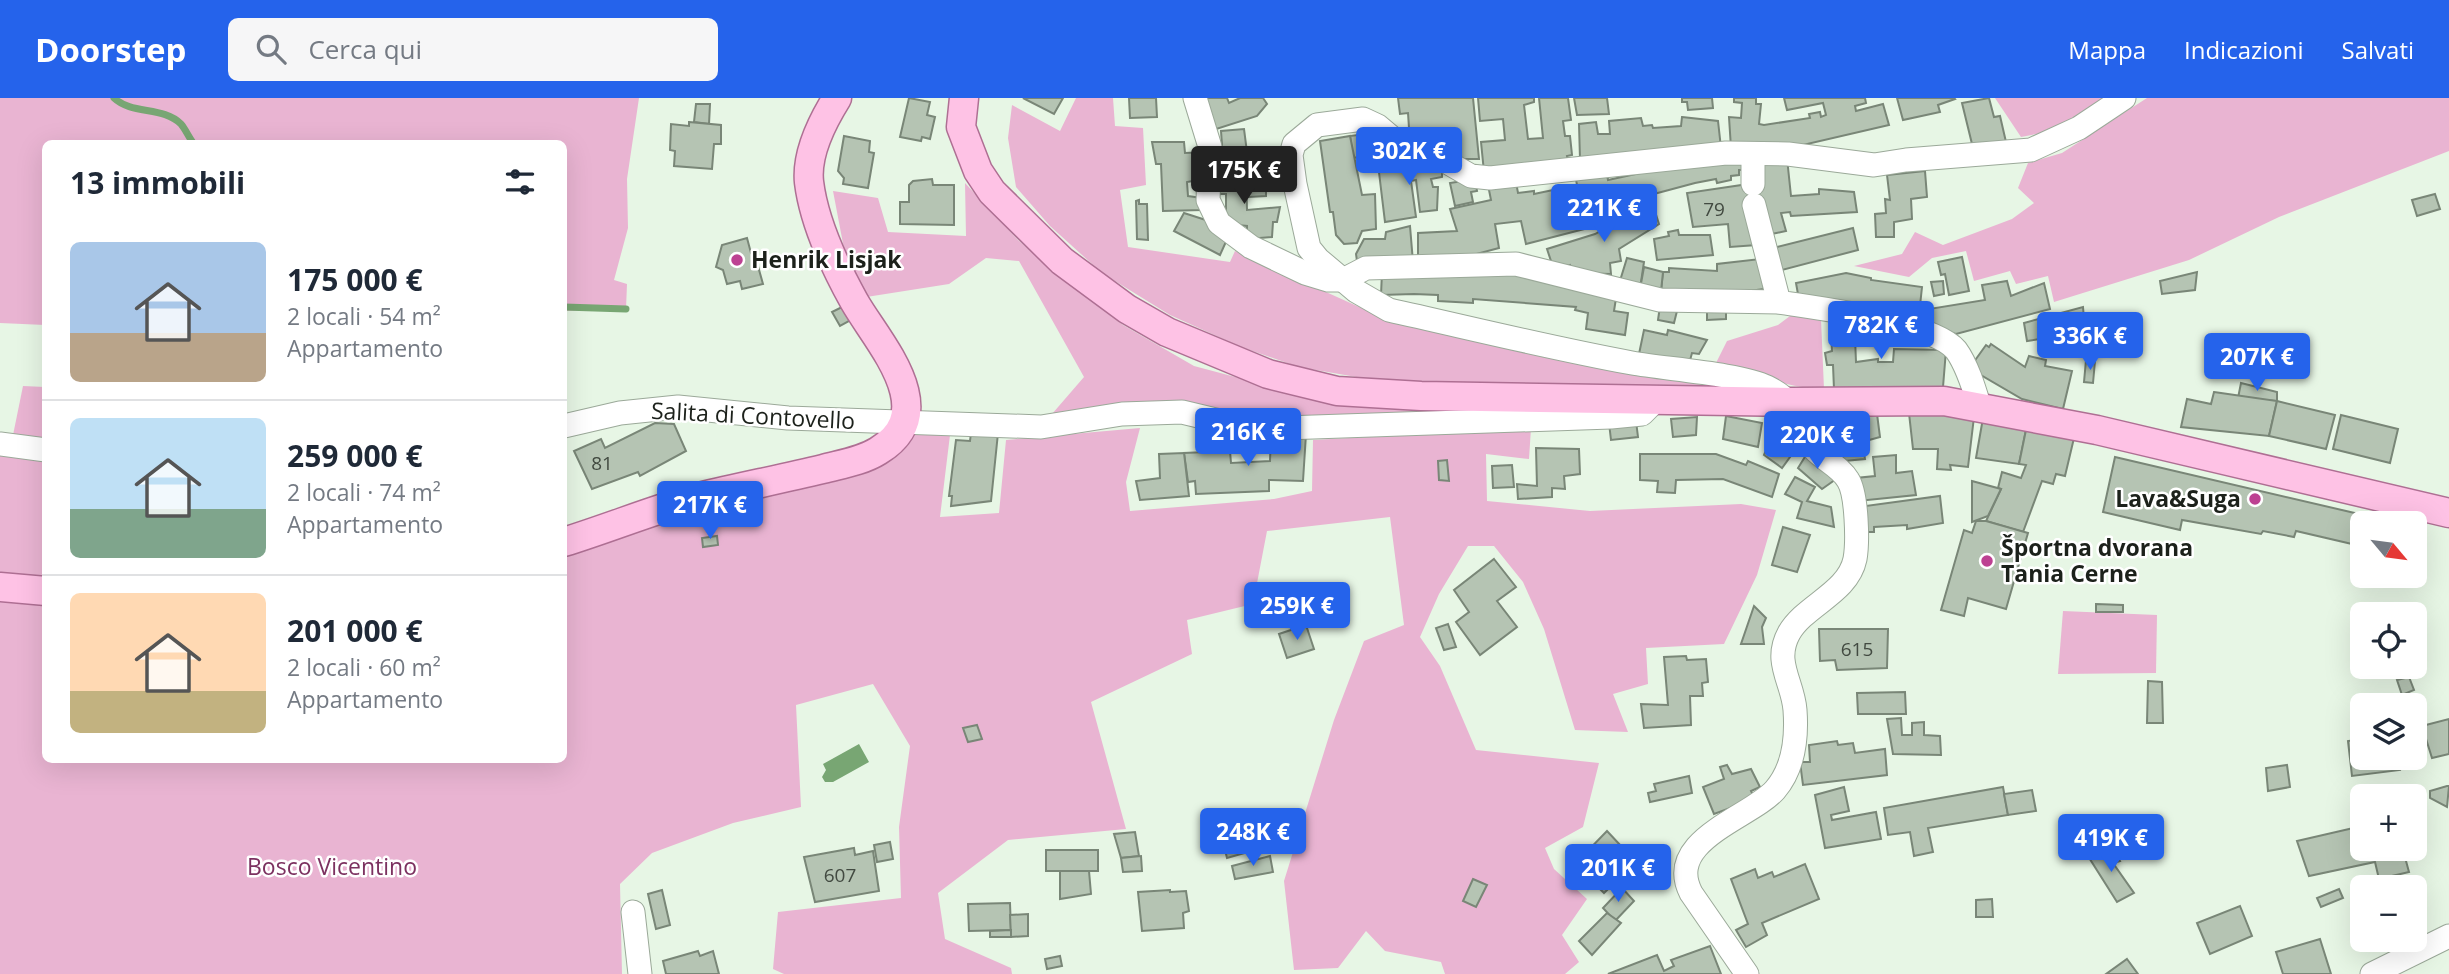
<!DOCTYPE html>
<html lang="it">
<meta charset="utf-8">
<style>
body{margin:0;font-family:"Open Sans",sans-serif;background:#f6f6f7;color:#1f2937;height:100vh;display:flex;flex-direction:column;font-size:26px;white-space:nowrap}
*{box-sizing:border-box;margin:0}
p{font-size:23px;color:#747a83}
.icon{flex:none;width:38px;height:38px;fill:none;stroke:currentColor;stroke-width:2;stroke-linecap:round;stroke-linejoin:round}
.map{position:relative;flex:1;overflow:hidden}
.details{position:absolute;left:42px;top:42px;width:525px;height:623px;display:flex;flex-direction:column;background:#fff;border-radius:10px;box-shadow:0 7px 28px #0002}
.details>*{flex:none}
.needle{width:46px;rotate:119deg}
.tools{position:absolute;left:2350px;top:413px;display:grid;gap:14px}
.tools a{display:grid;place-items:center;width:77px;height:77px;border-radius:10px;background:#fff;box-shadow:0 7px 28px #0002;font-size:35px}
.price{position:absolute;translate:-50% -60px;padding:0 16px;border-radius:7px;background:#2563eb;color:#fff;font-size:23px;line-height:46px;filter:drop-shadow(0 2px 4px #0008)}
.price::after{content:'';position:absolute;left:50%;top:42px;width:21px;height:16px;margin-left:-10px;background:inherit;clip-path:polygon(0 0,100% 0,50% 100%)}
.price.selected{background:#222;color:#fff}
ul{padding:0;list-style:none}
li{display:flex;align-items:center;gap:21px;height:175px;padding:0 28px}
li+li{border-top:2px solid #e0e1e3}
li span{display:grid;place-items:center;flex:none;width:196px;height:140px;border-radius:10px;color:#555}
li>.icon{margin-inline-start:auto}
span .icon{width:84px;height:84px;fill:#fffc;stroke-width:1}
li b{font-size:30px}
h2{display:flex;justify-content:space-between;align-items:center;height:84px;padding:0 28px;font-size:30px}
header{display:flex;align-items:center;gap:42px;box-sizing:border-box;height:98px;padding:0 35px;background:#2563eb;color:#fff}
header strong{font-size:33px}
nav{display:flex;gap:38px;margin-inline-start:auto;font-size:24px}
.search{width:490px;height:63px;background:#f6f6f7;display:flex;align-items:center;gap:18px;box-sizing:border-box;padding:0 24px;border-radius:10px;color:#747a83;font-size:26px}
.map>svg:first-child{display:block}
.green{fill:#e9b4d2}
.water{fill:#78a673}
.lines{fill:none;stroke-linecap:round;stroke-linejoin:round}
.stream{stroke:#78a673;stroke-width:7}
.building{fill:#b5c4b3;stroke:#798677;stroke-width:2}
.minor-casing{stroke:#9ba999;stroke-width:25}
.major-casing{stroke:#ae6f93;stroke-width:31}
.minor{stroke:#fff;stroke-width:23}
.major{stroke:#fec2e5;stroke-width:28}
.poi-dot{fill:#bd4192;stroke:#fff;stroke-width:2.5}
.labels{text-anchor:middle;stroke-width:5;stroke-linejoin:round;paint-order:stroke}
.number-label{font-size:19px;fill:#424a41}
.poi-label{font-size:23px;font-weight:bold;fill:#1c211b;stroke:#fff;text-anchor:start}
.street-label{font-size:23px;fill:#1c211b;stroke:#fff}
.park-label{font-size:23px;fill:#7c3160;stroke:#fff}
</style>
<header>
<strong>Doorstep</strong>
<div class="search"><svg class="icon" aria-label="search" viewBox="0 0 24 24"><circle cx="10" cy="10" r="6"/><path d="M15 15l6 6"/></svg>Cerca qui</div>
<nav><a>Mappa</a><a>Indicazioni</a><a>Salvati</a></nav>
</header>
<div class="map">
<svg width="2449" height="876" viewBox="0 0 2449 876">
<rect width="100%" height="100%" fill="#e7f6e5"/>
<g class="green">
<path d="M0,0H639L627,81L628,130L614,182L627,186L626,211L564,213V46H46L45,227L0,225Z"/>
<path d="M1076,0H1113L1115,28L1143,30L1146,87L1120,92L1128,149L1230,164L1235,153L1388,222L1754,292L1385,284L1299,269L1241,249L1170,217L1102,175L1050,128L1016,89L1008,40L1012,7L1060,33Z"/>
<path d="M1995,0H2103L2052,33L2021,39Z"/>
<path d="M2147,0H2449V53L2279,119L2189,162L2054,204L2048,178L2016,186L2010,173L1974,183L1966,153L1932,160L1909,179L1854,168L1902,156L1915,134L1943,147L2012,121L2034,105L2018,90L2028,65L2062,55Z"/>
<path d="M965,85L1018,142L1069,186L1123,227L1194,268L1340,307L1626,310L1261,321L1194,307L1052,316L1084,279L1019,163L986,160L949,186L860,200L845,156L833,93L878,100L888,134L966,138Z"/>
<path d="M1794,215L1821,221L1824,291C1785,290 1753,275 1715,267L1727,243L1778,227Z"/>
<path d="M23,288L45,289V343L12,342Z"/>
<path d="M1140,330L1126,384L1130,413L1274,401L1312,393L1313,342L1531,330L1529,361L1486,356L1487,403L1590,413L1741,406L1776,412L1757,477L1724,546L1646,550L1648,586L1613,596L1628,634L1575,632L1544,531L1523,484L1494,448H1468L1439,496L1420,539L1440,568L1476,652L1599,665L1583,729L1545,750L1554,771L1587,801L1562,837L1579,864L1565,876H1445L1441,864L1385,853L1366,833L1338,870L1294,872L1284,783L1334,622L1364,543L1404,527L1390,419L1267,433L1253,506L1187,522L1192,556L1091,604L1126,731L1008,742L938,795L945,841L1011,870L1012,876H784L773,871L778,814L901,800L899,729L910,648L873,586L796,607L801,709L733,725L652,755L620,786L622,876H0V503L45,508L46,662H564V456L913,335L950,337L940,419L999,415L1006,342Z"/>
<path d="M0,357L45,362V478L0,475Z"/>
<path d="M2063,513L2157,517L2156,575L2058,576Z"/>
</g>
<path class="water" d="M859,646L869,664L833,684H825L822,679L826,672L823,666Z"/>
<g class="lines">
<g class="stream">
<path d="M114,0C132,17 163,8 181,26C186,32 189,40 194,46"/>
<path d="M564,209L626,211"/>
</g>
</g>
<g class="building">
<path d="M909,0L930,4L927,17L935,19L930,41L922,39L921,43L900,39Z"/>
<path d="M1023,0H1063L1054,16Z"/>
<path d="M1129,0H1156L1157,19L1130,20Z"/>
<path d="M1200,0H1227L1229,5L1240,0H1263L1267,6L1257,18L1210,33Z"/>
<path d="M1398,0H1473L1479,61H1454L1452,30H1440V49L1410,45L1408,15L1400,16Z"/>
<path d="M1478,0H1534V4L1524,7L1528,41L1543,40L1539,0H1568L1571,22L1563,23L1565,38H1570L1572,57L1567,58L1569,68L1484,74L1481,44L1505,42L1503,21L1480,23Z"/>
<path d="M1574,0H1607L1609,16L1577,17Z"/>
<path d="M1682,0H1712L1713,10L1688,12L1687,4H1682Z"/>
<path d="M1734,0H1756V6H1761L1759,26L1764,27L1810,20L1809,16L1820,14L1821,19L1826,17L1823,5L1787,12L1784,0H1865L1866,5L1855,8L1856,13L1883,6L1889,27L1777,53L1731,50L1729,19L1741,20L1742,5L1734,4Z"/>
<path d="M1897,0H1954L1955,1L1938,7L1940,14L1903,22Z"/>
<path d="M1989,0L1994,19L2000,18L2006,44L1973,50L1962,5Z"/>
<path d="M696,6H710L709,26L694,24Z"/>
<path d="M1682,19L1718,23L1721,50L1580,61L1579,26L1596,24L1598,36H1610L1609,23L1641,20L1643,28L1652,27L1653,30L1681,28Z"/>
<path d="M689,24L721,27V46H714L712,71L674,68L675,53L670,52L671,26L689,28Z"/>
<path d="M1244,31L1247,54L1217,57L1215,48L1222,47L1221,33Z"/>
<path d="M1372,35L1376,56L1353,60L1350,38Z"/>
<path d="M844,38L870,43L869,54L874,55L868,90L843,86L844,80L838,73Z"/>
<path d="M1350,38L1362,97L1375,96L1376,131L1362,133L1357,145L1344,146L1336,137L1333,114H1330L1320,43Z"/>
<path d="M1152,44H1184L1185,55L1205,54L1206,88L1195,90L1193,83L1187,84L1188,98L1203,100L1202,112L1163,113L1161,66H1156Z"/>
<path d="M1427,57L1442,68V79L1431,81L1433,89H1438L1437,112L1420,114L1416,82L1411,83L1416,119L1385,124L1378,66Z"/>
<path d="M1760,60H1787L1791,98L1819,96V91L1854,94L1857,114L1791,118L1790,114L1781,115L1786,133L1767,137L1757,147L1730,149L1728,126L1693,129L1687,95L1748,86Z"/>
<path d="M1744,63L1746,72H1739V77L1731,78V82L1717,85L1716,81L1695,85L1624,104L1625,108L1616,111L1614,106L1596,110L1600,127L1526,146L1521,123L1495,126L1499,150L1469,158L1418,163V135L1457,133L1450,111L1491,102L1488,87L1516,84L1518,95L1534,93V96L1577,87L1575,76L1606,72L1608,82L1663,70Z"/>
<path d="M1246,73L1247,112L1280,109L1277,124H1273L1272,139L1247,141V128L1226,126V96H1214L1212,77Z"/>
<path d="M1925,73L1927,99L1911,101L1912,121L1894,124V139H1876L1875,116L1886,115L1885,101L1890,102L1887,77Z"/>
<path d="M932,81L933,87H954V127L900,126V104H909V87L913,83Z"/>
<path d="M1475,81L1477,93L1471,94L1473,104L1455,108L1450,85Z"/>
<path d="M1266,87V98L1249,99V90Z"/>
<path d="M2435,96L2440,111L2417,118L2412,102Z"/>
<path d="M1139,102V106H1147L1148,142L1137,141L1136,103Z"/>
<path d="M1652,104L1659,126L1619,151L1621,163L1610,165L1611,176L1572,175L1570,167L1554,172L1547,151L1595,136L1613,126L1611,122L1622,116L1624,120Z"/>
<path d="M1184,115L1215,125L1229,137L1220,157L1174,133Z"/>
<path d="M1410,128L1413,164L1357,163L1356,156L1364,141H1385L1386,134Z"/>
<path d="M1853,130L1858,152L1778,173L1773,150Z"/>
<path d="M1678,132L1679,137H1710L1713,157L1657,162L1654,141L1669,138L1668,134Z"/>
<path d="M747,140L751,155L754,154L763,186L742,191L740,183L727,186L723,172L716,169L722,147Z"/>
<path d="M1962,159L1969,193L1949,197L1945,176L1941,177L1938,164Z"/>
<path d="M1627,160L1644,164L1640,191L1619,186Z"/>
<path d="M1760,161L1764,191L1719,197L1661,193L1663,174H1669V170L1717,173V166Z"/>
<path d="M1644,169L1663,174L1661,193L1640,191Z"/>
<path d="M1382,174L1528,176L1617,194L1614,213L1628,215L1625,237L1586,231L1588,215L1575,212L1576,209L1473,201V205L1438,203V197L1414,196L1381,197Z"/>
<path d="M2197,174L2195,192L2162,196L2160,183Z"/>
<path d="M1846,175L1871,180V182L1922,189L1918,226L1799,202L1796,185Z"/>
<path d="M1943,183L1944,196L1934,198L1931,184Z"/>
<path d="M2007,183L2011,198L2044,185L2050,211L1956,236L1928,230L1929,211L1985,202L1982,187Z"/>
<path d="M1660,208L1678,209L1674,225L1658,222Z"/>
<path d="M1707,208H1726V221L1707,222Z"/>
<path d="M842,209L851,222L840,228L832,214Z"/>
<path d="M2083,209L2086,245L2054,250L2052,243L2047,244L2046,240L2027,243L2024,225Z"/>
<path d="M1830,220L1895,231L1894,247H1868V240L1855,239L1856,264L1878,261V264H1893L1894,251L1946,252L1943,289L1834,291L1833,267H1827L1825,255L1832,253Z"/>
<path d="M1644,232L1667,237L1668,232L1707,242L1699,256L1692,255L1689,266L1639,256Z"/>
<path d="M1991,246L2025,269L2029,258L2046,262L2045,268L2072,273L2063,311L2022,301L1974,273L1971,268L1986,247L1989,249Z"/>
<path d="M2086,262L2095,263L2093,285L2084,284Z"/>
<path d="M2241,285L2277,294V303L2238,300Z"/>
<path d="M2214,294L2277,303L2269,338L2181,329L2187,301L2211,306Z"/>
<path d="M2277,303L2335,317L2326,351L2269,338Z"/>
<path d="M1909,315L1974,319L1968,369L1950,367L1951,372L1937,371L1938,351H1913Z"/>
<path d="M1877,316L1880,339L1862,344L1865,361L1833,364L1817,345L1814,320Z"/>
<path d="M2341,317L2398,331L2390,365L2333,351Z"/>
<path d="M1726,318L1762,325L1758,349L1723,341Z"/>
<path d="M1697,319L1696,337L1673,339L1671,321Z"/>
<path d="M1983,320L2027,327L2019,366L1976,360Z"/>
<path d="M1636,323L1638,339L1611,342L1609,325Z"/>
<path d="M655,325L674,326L686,353L640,378L638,374L592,391L574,353L601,341L605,350Z"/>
<path d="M2027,327L2074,340L2065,378L2056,376L2053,386L2042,383L2023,434L1986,423L2001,391L1998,390L2002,374L2021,380L2026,367L2019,366Z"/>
<path d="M1774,333L1798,348L1782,370L1764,357Z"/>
<path d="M971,335H998L991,403L951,408L952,398H949L956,342L970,343Z"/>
<path d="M1271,336H1306L1303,383L1269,382V393L1196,396L1195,383L1188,384L1184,355L1230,353L1231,365L1270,363Z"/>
<path d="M1536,350L1579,351L1580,376L1564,378L1565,391L1552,390V399L1518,401L1517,386L1537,388Z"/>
<path d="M1808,354L1839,379L1822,391L1798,370Z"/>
<path d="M1184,355L1189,398L1140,402L1136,383L1160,380L1159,356Z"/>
<path d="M1640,356H1716L1746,367L1748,363L1779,376L1772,399L1723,381L1676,382L1675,395L1657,394L1658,383L1640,382Z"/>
<path d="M1896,357V375L1912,373L1916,397L1858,403L1856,380L1875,378L1873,359Z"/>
<path d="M2115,359L2359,416L2352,446L2296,433L2294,439L2263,433L2261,436L2182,422L2180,432L2103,414Z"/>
<path d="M1447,362L1449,383L1439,382L1438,363Z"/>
<path d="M1512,367L1514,389L1493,390L1492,368Z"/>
<path d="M1795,379L1815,389L1807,403L1831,409L1834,429L1797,420L1802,404L1785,396Z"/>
<path d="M1972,383L2001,391L1988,418L1972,424Z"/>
<path d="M1940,398L1943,425L1907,431V427L1874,429V434H1861L1858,409Z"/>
<path d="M1976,423H1986L2028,435L2006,511L1968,500L1964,518L1941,512L1964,432L1972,435Z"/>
<path d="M1783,429L1810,437L1797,474L1772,467Z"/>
<path d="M717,438L718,447L703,449L702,440Z"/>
<path d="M1494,461L1516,489L1497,503L1517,529L1480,557L1456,524L1469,514L1454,492Z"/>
<path d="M2096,506L2123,507V514H2096Z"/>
<path d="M1754,508L1766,520L1762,529L1764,546H1741Z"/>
<path d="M1448,526L1456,549L1444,552L1436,530Z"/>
<path d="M1306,527L1314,551L1287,560L1279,536Z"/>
<path d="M1819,531H1888L1887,570L1837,572L1835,562L1820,563Z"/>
<path d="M1686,558L1687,562L1706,561L1708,584L1702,585L1703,598H1690L1691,627L1644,630L1641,606L1668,607L1664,559Z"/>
<path d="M2409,579L2414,592L2402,597L2397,582Z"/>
<path d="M2148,583L2162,584L2163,625H2147Z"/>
<path d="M1905,594L1906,616H1858L1857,595Z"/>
<path d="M1901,620L1902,637H1912V625L1924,624V637L1940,638L1941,657L1893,656L1887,621Z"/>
<path d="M2449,621V656L2432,660L2422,628Z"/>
<path d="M977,627L982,641L968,644L963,630Z"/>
<path d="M2362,641V660H2398L2400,672L2352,678L2348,643Z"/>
<path d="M1837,643L1838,647L1853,645L1855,655L1885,651L1887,677L1803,687L1800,664H1810L1809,647Z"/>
<path d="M1727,667L1732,676L1751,671L1760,689L1751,693L1755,701L1714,716L1703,689L1724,681L1720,669Z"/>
<path d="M2287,667L2290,689L2268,693L2266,670Z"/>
<path d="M1689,678L1692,695L1650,704L1648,695L1656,693L1654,686Z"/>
<path d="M2447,688H2449L2447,709L2430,700V693Z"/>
<path d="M1844,689L1849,713L1831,717L1832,722L1876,714L1881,741L1825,750L1815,697Z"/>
<path d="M2003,689L2008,717L1928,730L1933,754L1914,758L1910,734L1888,737L1884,710Z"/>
<path d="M2032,692L2036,713L2008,717L2004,696Z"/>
<path d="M1255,713L1262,750L1227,760L1217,719Z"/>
<path d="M2362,728V751L2403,752L2409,774L2379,781L2375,764L2309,778L2297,743Z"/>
<path d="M1607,733L1636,764L1604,795L1575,766Z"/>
<path d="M1135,734L1139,758L1121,760L1114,736Z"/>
<path d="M890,744L893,761L877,764L874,747Z"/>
<path d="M854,750L855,757L873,753L879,793L815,804L804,759Z"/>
<path d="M2114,751L2120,763L2113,765L2134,795L2117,804L2088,758Z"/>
<rect x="1046" y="752" width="52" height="21"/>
<path d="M1141,758L1142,773L1123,774L1121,760Z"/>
<path d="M1270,758L1273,774L1235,781L1232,768Z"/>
<path d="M1805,766L1819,801L1762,825L1767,837L1746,849L1736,832L1748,826L1731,781L1755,771L1758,780L1772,774L1774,779Z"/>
<path d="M1060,773H1089L1091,796L1060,801Z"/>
<path d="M1473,781L1487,787L1476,809L1463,803Z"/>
<path d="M1622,790L1634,803L1615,823L1603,810Z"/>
<path d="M2339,791L2343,800L2321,809L2317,800Z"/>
<path d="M662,792L670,827L656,831L648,796Z"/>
<path d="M1170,792V794L1186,793L1189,813L1183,815L1184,830L1142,833L1138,794Z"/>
<path d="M1992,801L1993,819H1976V802Z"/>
<path d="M1010,805L1011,832L969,833L968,806Z"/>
<path d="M2240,808L2252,838L2210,856L2197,825Z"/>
<path d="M1607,815L1621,825L1592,857L1579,843Z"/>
<path d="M1028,816V838L1011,839L1010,817Z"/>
<path d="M1011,832V839H990V833Z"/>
<path d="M2320,841L2331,876H2283L2276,854Z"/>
<path d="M1710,848L1721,876H1608L1657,857L1664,873L1674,868L1671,862Z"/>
<path d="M698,853L700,858L713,853L719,876H666L663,863Z"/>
<path d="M1060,858L1062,868L1047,871L1045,861Z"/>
<path d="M2127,861L2138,876H2106Z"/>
</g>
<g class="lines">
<g class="minor-casing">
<g id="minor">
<path d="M1195,0L1210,49L1208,102L1219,125L1251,149L1305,175L1328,182H1343L1366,170L1516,166L1660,202L1779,204"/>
<path d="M1753,56V86"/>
<path d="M1754,107L1779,204C1816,210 1933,224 1956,252C1967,267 1974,290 1979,307"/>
<path d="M564,328L620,315L678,309L788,320L1041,329L1122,316L1182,314L1253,331L1611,319L1642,316L1658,300"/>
<path d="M0,346L46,352"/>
<path d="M633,814L640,876"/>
<path d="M1747,876L1691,795C1664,742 1750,720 1775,692C1794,670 1797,639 1795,612C1793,584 1773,564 1789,535C1805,507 1848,495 1855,461C1858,444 1857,396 1848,382C1840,368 1823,362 1813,350C1791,323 1803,307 1767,289C1741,276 1665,271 1632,265C1550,250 1470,230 1389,212L1356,193L1318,161L1309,150L1295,86L1291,57L1294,46L1317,27L1363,21L1378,28L1403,49L1426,52L1471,78L1490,80L1726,55L1788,56L1874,67L1906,62L2031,52L2079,30L2124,0"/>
<path d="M2372,876L2449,838"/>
</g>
</g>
<g class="major-casing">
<g id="major">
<path d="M964,0L961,29L978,73L992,94L1062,163L1127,211L1167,234L1268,276L1337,293L1421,298L1791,304L1944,303L2097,332L2449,415"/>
<path d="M564,444C609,430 653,412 699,399C740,389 782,381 823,371C842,366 862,363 878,353C944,313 877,244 854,203C834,167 814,125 809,84C806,55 822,24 837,0"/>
<path d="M0,489L46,493"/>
</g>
</g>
<use href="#minor" class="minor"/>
<use href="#major" class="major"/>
</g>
<g class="poi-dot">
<circle cx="737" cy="162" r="7"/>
<circle cx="2255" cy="401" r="7"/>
<circle cx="1987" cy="463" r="7"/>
</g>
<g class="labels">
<g class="number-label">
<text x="1714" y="118">79</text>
<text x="602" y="372">81</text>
<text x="1857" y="558">615</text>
<text x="840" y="784">607</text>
</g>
<g class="poi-label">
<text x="751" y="170">Henrik Lisjak</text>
<text x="2241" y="409" text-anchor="end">Lava&amp;Suga</text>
<text x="2001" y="458">Športna dvorana<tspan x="2001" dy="26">Tania Cerne</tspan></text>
</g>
<g class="street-label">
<text transform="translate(753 318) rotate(3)" y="8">Salita di Contovello</text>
</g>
<g class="park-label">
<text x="332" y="777">Bosco Vicentino</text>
</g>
</g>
</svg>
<div class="tools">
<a><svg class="needle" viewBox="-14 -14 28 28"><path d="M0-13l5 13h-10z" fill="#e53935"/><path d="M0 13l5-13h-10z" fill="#747a83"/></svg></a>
<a><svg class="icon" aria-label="locate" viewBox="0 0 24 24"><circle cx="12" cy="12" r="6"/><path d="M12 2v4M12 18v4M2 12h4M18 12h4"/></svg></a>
<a><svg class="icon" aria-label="layers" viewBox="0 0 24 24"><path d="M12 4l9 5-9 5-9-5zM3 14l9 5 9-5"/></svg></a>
<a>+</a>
<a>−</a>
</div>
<b class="price" style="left:1409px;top:89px">302K €</b>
<b class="price selected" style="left:1244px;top:108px">175K €</b>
<b class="price" style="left:1604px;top:146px">221K €</b>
<b class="price" style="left:1881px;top:263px">782K €</b>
<b class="price" style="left:2090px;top:274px">336K €</b>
<b class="price" style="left:2257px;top:295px">207K €</b>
<b class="price" style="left:1248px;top:370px">216K €</b>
<b class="price" style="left:1817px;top:373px">220K €</b>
<b class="price" style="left:710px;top:443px">217K €</b>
<b class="price" style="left:1297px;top:544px">259K €</b>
<b class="price" style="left:1253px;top:770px">248K €</b>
<b class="price" style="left:2111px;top:776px">419K €</b>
<b class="price" style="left:1618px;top:806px">201K €</b>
<section class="details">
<h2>13 immobili<svg class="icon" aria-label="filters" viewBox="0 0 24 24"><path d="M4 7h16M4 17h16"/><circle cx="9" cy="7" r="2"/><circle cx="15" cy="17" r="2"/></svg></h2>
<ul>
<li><span style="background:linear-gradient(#a9c7e8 65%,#b9a48a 0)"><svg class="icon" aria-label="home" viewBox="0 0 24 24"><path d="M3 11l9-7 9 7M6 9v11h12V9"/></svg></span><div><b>175 000 €</b><p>2 locali · 54 m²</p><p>Appartamento</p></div></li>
<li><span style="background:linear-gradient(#bfe0f5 65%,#7fa58c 0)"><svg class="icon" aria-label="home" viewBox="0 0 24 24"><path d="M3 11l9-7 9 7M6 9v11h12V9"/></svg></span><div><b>259 000 €</b><p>2 locali · 74 m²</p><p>Appartamento</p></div></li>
<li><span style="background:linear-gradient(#ffd9b3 70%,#c2b280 0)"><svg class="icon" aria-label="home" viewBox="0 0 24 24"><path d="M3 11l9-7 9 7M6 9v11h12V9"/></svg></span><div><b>201 000 €</b><p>2 locali · 60 m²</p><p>Appartamento</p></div></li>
</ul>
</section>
</div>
